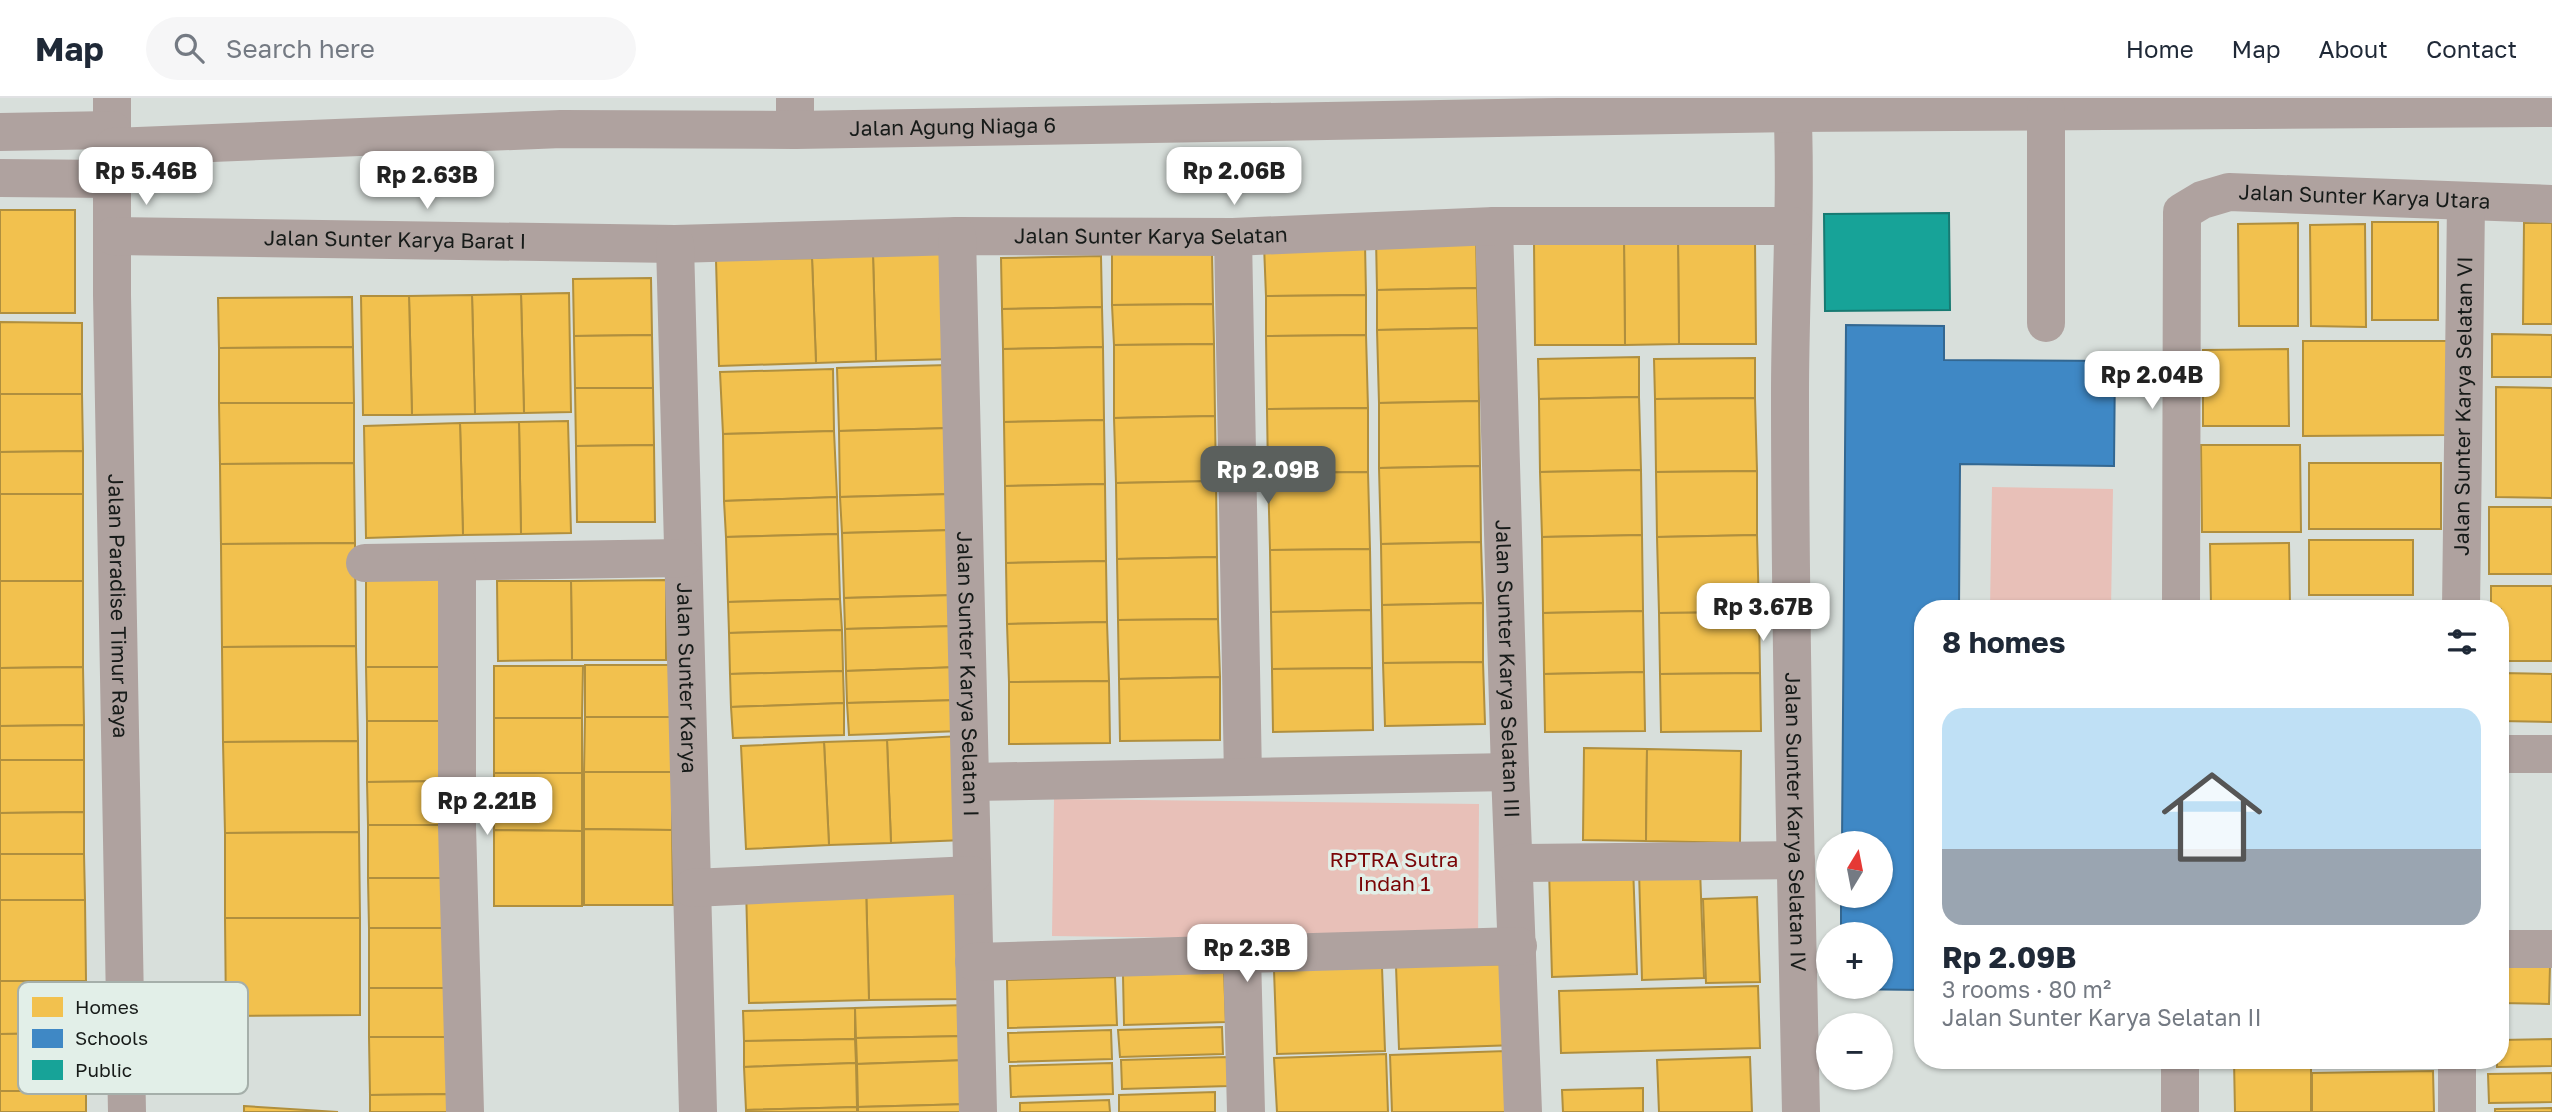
<!DOCTYPE html>
<meta charset="utf-8">
<style>
body{margin:0;font-family:"Golos Text",sans-serif;background:#f6f6f7;color:#1f2937;height:100vh;display:flex;flex-direction:column;font-size:26px;white-space:nowrap}
*{box-sizing:border-box;margin:0}
p{font-size:23px;color:#747a83}
.icon{flex:none;width:38px;height:38px;fill:none;stroke:currentColor;stroke-width:2;stroke-linecap:round;stroke-linejoin:round}
.map{position:relative;flex:1;overflow:hidden}
.side{position:absolute;left:1914px;top:502px;width:595px;height:469px;display:flex;flex-direction:column;background:#fff;border-radius:28px;box-shadow:0 2px 5px #0004}
.side>*{flex:none}
.needle{width:46px;rotate:10deg}
.tools{position:absolute;left:1816px;top:733px;display:grid;gap:14px}
.tools a{display:grid;place-items:center;width:77px;height:77px;border-radius:50%;background:#fff;box-shadow:0 2px 5px #0004;font-size:35px}
.price{position:absolute;translate:-50% -60px;padding:0 16px;border-radius:14px;background:#fff;color:#222;font-size:23px;line-height:46px;filter:drop-shadow(0 2px 4px #0008)}
.price::after{content:'';position:absolute;left:50%;top:42px;width:21px;height:16px;margin-left:-10px;background:inherit;clip-path:polygon(0 0,100% 0,50% 100%)}
.price.selected{background:#5b605d;color:#fff}
ul{padding:0;list-style:none}
li{display:grid;align-content:center;gap:14px;height:371px;padding:0 28px}
li span{display:grid;place-items:center;height:217px;border-radius:21px;color:#555}
li>.icon{margin-inline-start:auto}
span .icon{width:126px;height:126px;fill:#fffc;stroke-width:1}
li b{font-size:30px}
h2{display:flex;justify-content:space-between;align-items:center;height:84px;padding:0 28px;font-size:30px}
header{display:flex;align-items:center;gap:42px;box-sizing:border-box;height:98px;padding:0 35px;background:#fff;border-bottom:2px solid #e0e1e3}
header strong{font-size:33px}
nav{display:flex;gap:38px;margin-inline-start:auto;font-size:24px}
.search{width:490px;height:63px;background:#f6f6f7;display:flex;align-items:center;gap:18px;box-sizing:border-box;padding:0 24px;border-radius:38px;color:#747a83;font-size:26px}
.map>svg:first-child{display:block}
.green{fill:#e8c0b8}
.homes{fill:#f2c14e;stroke:#b08f3e;stroke-width:2}
.schools{fill:#3f88c5;stroke:#336791;stroke-width:2}
.public{fill:#17a398;stroke:#177a72;stroke-width:2}
.lines{fill:none;stroke-linecap:round;stroke-linejoin:round}
.minor{stroke:#afa29f;stroke-width:38}
.labels{text-anchor:middle;stroke-width:7;stroke-linejoin:round;paint-order:stroke}
.street-label{font-size:21px;fill:#171b19;stroke:#e2efe8}
.park-label{font-size:21px;fill:#7a0507;stroke:#e2efe8}
.key{fill:#e2efe8;stroke:#a5afaa;stroke-width:2}
.key-label{font-size:19px;fill:#171b19}
</style>
<header>
<strong>Map</strong>
<div class="search"><svg class="icon" aria-label="search" viewBox="0 0 24 24"><circle cx="10" cy="10" r="6"/><path d="M15 15l6 6"/></svg>Search here</div>
<nav><a>Home</a><a>Map</a><a>About</a><a>Contact</a></nav>
</header>
<div class="map">
<svg width="2552" height="1014" viewBox="0 0 2552 1014">
<rect width="100%" height="100%" fill="#d8dfdb"/>
<g class="green">
<path d="M1992,389L2113,391L2111,511H1990Z"/>
<path d="M1054,701L1479,706L1478,844L1052,838Z"/>
</g>
<g class="homes">
<rect x="0" y="112" width="75" height="103"/>
<rect x="2372" y="124" width="66" height="98"/>
<path d="M2298,125V228H2239L2238,126Z"/>
<path d="M2524,125H2552V226H2523Z"/>
<path d="M2365,126L2366,229L2311,228L2310,127Z"/>
<path d="M1476,139L1477,190L1377,192L1376,140Z"/>
<path d="M1678,142H1755L1756,246H1679Z"/>
<path d="M1678,142L1679,246L1625,247L1624,143Z"/>
<path d="M1624,143L1625,247H1535L1534,144Z"/>
<path d="M1365,145L1366,197L1266,198L1264,147Z"/>
<path d="M950,155L954,261L876,263L873,157Z"/>
<path d="M1212,155L1213,206L1112,207V156Z"/>
<path d="M873,157L876,263L816,265L812,160Z"/>
<path d="M1101,158L1102,209L1002,211L1001,160Z"/>
<path d="M812,160L816,265L719,268L716,162Z"/>
<path d="M651,180L652,237L574,238L573,181Z"/>
<path d="M1477,190L1478,230L1377,232V192Z"/>
<path d="M569,195L571,314L524,315L521,196Z"/>
<path d="M521,196L524,315L475,316L472,197Z"/>
<path d="M472,197L475,316L412,317L409,198Z"/>
<path d="M1366,197V237L1266,238V198Z"/>
<path d="M361,198H409L412,317H363Z"/>
<path d="M352,199L353,249L219,250L218,200Z"/>
<path d="M1213,206L1214,246L1114,247L1112,207Z"/>
<path d="M1102,209L1103,249L1003,251L1002,211Z"/>
<path d="M0,224L82,225V296H0Z"/>
<path d="M1478,230L1479,303L1379,305L1377,232Z"/>
<path d="M2492,236L2552,237V279H2492Z"/>
<path d="M652,237L653,290H575L574,238Z"/>
<path d="M1366,237L1368,310L1267,311L1266,238Z"/>
<path d="M2303,243H2447L2448,337L2303,338Z"/>
<path d="M1214,246L1215,318L1114,320V247Z"/>
<path d="M353,249L354,305H219V250Z"/>
<path d="M1103,249L1104,322L1004,324L1003,251Z"/>
<path d="M2288,251L2289,328H2203V252Z"/>
<path d="M1639,259V299L1539,301L1538,261Z"/>
<path d="M1755,260V300L1655,301L1654,261Z"/>
<path d="M948,267L951,330L839,333L837,270Z"/>
<path d="M833,271L834,333L723,336L720,274Z"/>
<path d="M2496,289L2552,290V400L2496,399Z"/>
<path d="M575,290H653L654,347L576,348Z"/>
<path d="M0,296H82L83,353L0,354Z"/>
<path d="M1639,299L1641,372L1540,374L1539,301Z"/>
<path d="M1755,300L1757,373L1656,374L1655,301Z"/>
<path d="M1479,303L1480,368L1379,370V305Z"/>
<path d="M219,305H354V365L220,366Z"/>
<path d="M1368,310V374L1268,375L1267,311Z"/>
<path d="M1215,318L1216,383L1116,385L1114,320Z"/>
<path d="M1104,322L1105,386L1005,388L1004,324Z"/>
<path d="M568,323L571,435L521,436L519,324Z"/>
<path d="M519,324L521,436L463,437L460,325Z"/>
<path d="M460,325L463,437L366,440L364,328Z"/>
<path d="M951,330L953,396L840,399L839,333Z"/>
<path d="M834,333L837,399L724,403L723,336Z"/>
<path d="M654,347L655,424H577L576,348Z"/>
<path d="M2201,347H2300L2301,434H2202Z"/>
<path d="M83,353V396H0V354Z"/>
<path d="M354,365L355,445L221,446L220,366Z"/>
<rect x="2309" y="365" width="132" height="66"/>
<path d="M1480,368L1481,444L1381,446L1379,370Z"/>
<path d="M1641,372L1642,437L1542,439L1540,374Z"/>
<path d="M1757,373V437L1657,439L1656,374Z"/>
<path d="M1368,374L1370,451L1270,452L1268,375Z"/>
<path d="M1216,383L1217,459L1117,461L1116,385Z"/>
<path d="M1105,386L1106,463L1006,465L1005,388Z"/>
<rect x="0" y="396" width="83" height="87"/>
<path d="M953,396L954,432L842,435L840,399Z"/>
<path d="M837,399L838,436L726,439L724,403Z"/>
<rect x="2489" y="409" width="63" height="67"/>
<path d="M954,432L956,497L844,500L842,435Z"/>
<path d="M838,436L840,501L728,504L726,439Z"/>
<path d="M1642,437L1643,513L1543,515L1542,439Z"/>
<path d="M1757,437L1759,514L1659,515L1657,439Z"/>
<rect x="2309" y="442" width="104" height="55"/>
<path d="M1481,444L1483,505L1382,507L1381,446Z"/>
<path d="M355,445L356,548L222,549L221,446Z"/>
<path d="M2289,445L2290,508H2211L2210,446Z"/>
<path d="M1370,451L1371,512L1271,514L1270,452Z"/>
<path d="M1217,459L1218,521L1118,522L1117,461Z"/>
<path d="M1106,463L1107,524L1007,526L1006,465Z"/>
<path d="M448,479L449,569H366V480Z"/>
<path d="M666,482V562H572L571,483Z"/>
<path d="M0,483H83V569L0,570Z"/>
<path d="M497,483H571L572,562L498,563Z"/>
<path d="M2491,488H2552V563H2501V511H2491Z"/>
<path d="M956,497L957,528L845,531L844,500Z"/>
<path d="M840,501L842,532L729,535L728,504Z"/>
<path d="M1483,505V564L1383,565L1382,507Z"/>
<rect x="2314" y="509" width="109" height="2"/>
<path d="M1371,512L1372,570L1272,571L1271,514Z"/>
<path d="M1643,513L1644,574L1544,576L1543,515Z"/>
<path d="M1759,514L1760,575L1660,576L1659,515Z"/>
<path d="M1218,521L1220,579L1119,581L1118,522Z"/>
<path d="M1107,524L1109,583L1009,584L1007,526Z"/>
<path d="M957,528L959,569L846,573L845,531Z"/>
<path d="M842,532L843,573L730,576L729,535Z"/>
<path d="M356,548L358,643L223,644L222,549Z"/>
<path d="M1483,564L1485,626L1385,628L1383,565Z"/>
<rect x="585" y="567" width="88" height="52"/>
<path d="M494,568H583L582,620H494Z"/>
<path d="M83,569L84,627L0,628V570Z"/>
<path d="M366,569H449V623H367Z"/>
<path d="M959,569L960,602L847,605L846,573Z"/>
<path d="M1372,570L1373,632L1273,634L1272,571Z"/>
<path d="M843,573L844,605L731,609L730,576Z"/>
<path d="M1644,574L1645,633L1545,634L1544,576Z"/>
<path d="M1760,575L1761,633L1661,634L1660,576Z"/>
<path d="M2501,575L2552,576V624L2501,623Z"/>
<path d="M1220,579V642L1120,643L1119,581Z"/>
<path d="M1109,583L1110,645L1009,646V584Z"/>
<path d="M960,602L961,633L849,637L847,605Z"/>
<path d="M844,605V637L733,640L731,609Z"/>
<path d="M585,619H673L672,674H584Z"/>
<rect x="494" y="620" width="88" height="55"/>
<path d="M367,623H449L450,683L367,684Z"/>
<path d="M84,627V662H0V628Z"/>
<path d="M960,638L964,742L891,745L887,642Z"/>
<path d="M887,642L891,745L829,747L824,644Z"/>
<path d="M358,643L359,734L225,735L223,644Z"/>
<path d="M824,644L829,747L746,751L741,648Z"/>
<path d="M1584,650L1647,651L1646,743L1583,742Z"/>
<path d="M1647,651L1741,653L1740,745L1646,743Z"/>
<path d="M0,662H84V714L0,715Z"/>
<path d="M584,674H672V732L584,731Z"/>
<path d="M494,675H582V733L494,732Z"/>
<path d="M450,683V727H368L367,684Z"/>
<path d="M84,714V756H0V715Z"/>
<path d="M368,727H450L451,780H368Z"/>
<path d="M584,731L672,732L673,807H584Z"/>
<path d="M494,732L582,733V808H494Z"/>
<path d="M359,734L360,820H225V735Z"/>
<path d="M0,756H84L85,802H0Z"/>
<path d="M1633,768L1637,876L1552,879L1549,771Z"/>
<path d="M1700,771L1704,880L1642,882L1639,772Z"/>
<path d="M368,780H451V830H369Z"/>
<path d="M963,785L965,901L869,902L866,787Z"/>
<path d="M866,787L869,902L749,905L746,789Z"/>
<path d="M1757,799L1760,884L1706,885L1703,801Z"/>
<path d="M0,802H85L86,883H0Z"/>
<path d="M225,820H360V917L226,918Z"/>
<rect x="369" y="830" width="82" height="60"/>
<path d="M1514,866L1516,947L1399,951L1396,868Z"/>
<path d="M2501,867L2550,868L2549,906L2501,905Z"/>
<path d="M1382,869L1385,953L1277,956L1274,872Z"/>
<path d="M1224,874L1226,924L1124,927L1123,877Z"/>
<path d="M1115,879L1117,927L1008,930L1007,882Z"/>
<path d="M0,883H86V935L0,936Z"/>
<path d="M1758,888L1760,950L1561,955L1559,893Z"/>
<path d="M369,890H451L452,939H369Z"/>
<path d="M967,907V938L856,940L855,910Z"/>
<path d="M855,910V941L744,943L743,913Z"/>
<path d="M1222,929L1223,956L1120,959L1118,932Z"/>
<path d="M1111,932L1112,961L1009,964L1008,935Z"/>
<path d="M86,935V993H0V936Z"/>
<path d="M967,938L968,962L857,966L856,940Z"/>
<path d="M369,939H452V996L370,997Z"/>
<path d="M855,941L856,965L744,969V943Z"/>
<path d="M2552,941V968L2497,969V962H2501V942Z"/>
<path d="M1506,953L1509,1014H1392L1390,957Z"/>
<path d="M1386,956L1388,1014H1277L1274,960Z"/>
<path d="M1228,959L1229,988L1122,991L1121,962Z"/>
<path d="M1750,959L1752,1014H1659L1657,962Z"/>
<path d="M968,962L970,1006L858,1009L857,966Z"/>
<path d="M2234,962H2311V1014H2235Z"/>
<path d="M856,965L857,1009L746,1012L744,969Z"/>
<path d="M1112,965L1113,996L1011,999L1010,968Z"/>
<path d="M2433,973L2434,1014H2312V975Z"/>
<path d="M2552,975V1004L2489,1005L2488,976Z"/>
<path d="M1643,990V1014H1563L1562,992Z"/>
<rect x="0" y="993" width="86" height="21"/>
<path d="M1215,994V1014H1119V997Z"/>
<path d="M452,996V1014H370V997Z"/>
<path d="M1109,1002L1110,1014H1020V1005Z"/>
<path d="M970,1006V1014H858V1009Z"/>
<path d="M244,1008L338,1014H244Z"/>
<path d="M857,1009V1014H746V1012Z"/>
<path d="M2552,1010V1014H2495V1011Z"/>
</g>
<path class="schools" d="M1846,227L1944,228V262L2115,263L2114,368L1960,366L1959,511H1923V892L1841,891V889H1881V836H1841V798H1881V746H1842Z"/>
<path class="public" d="M1949,115L1950,212L1825,213L1824,116Z"/>
<g class="lines">
<g class="minor">
<path id="s1" d="M112,0V197L127,1014"/>
<path id="s2" d="M1792,0C1797,99 1790,197 1790,296C1790,535 1796,775 1801,1014"/>
<path d="M795,32V0"/>
<path d="M0,34L112,32"/>
<path id="s3" d="M113,49L561,31L795,32L1793,15L2552,10"/>
<path d="M0,80L112,81"/>
<path id="s4" d="M1494,128L1510,674L1523,1014"/>
<path id="s5" d="M113,138L675,146L957,138L1233,139L1494,128H1793"/>
<path id="s6" d="M957,138L978,1014"/>
<path d="M1233,139L1243,679"/>
<path id="s7" d="M675,146L698,1014"/>
<path d="M2046,225V13"/>
<path d="M365,465L683,460"/>
<path d="M457,465V728L465,1014"/>
<path id="s8" d="M2181,511L2182,114L2202,102L2229,94L2552,106"/>
<path id="s9" d="M2461,511L2466,105"/>
<path d="M2501,656H2552"/>
<path d="M971,684L1510,674"/>
<path d="M1514,765L1796,762"/>
<path d="M692,790L972,777"/>
<path d="M2501,851H2552"/>
<path d="M1242,857L1246,1014"/>
<path d="M974,864L1518,848"/>
<path d="M2180,1014V962"/>
<path d="M2457,1014V962"/>
</g>
</g>
<g class="labels">
<g class="street-label">
<text dy="7" stroke="none"><textPath href="#s3" startOffset="840">Jalan Agung Niaga 6</textPath></text>
<text dy="7" stroke="none"><textPath href="#s8" startOffset="584">Jalan Sunter Karya Utara</textPath></text>
<text dy="7" stroke="none"><textPath href="#s5" startOffset="1038">Jalan Sunter Karya Selatan</textPath></text>
<text dy="7" stroke="none"><textPath href="#s5" startOffset="282">Jalan Sunter Karya Barat I</textPath></text>
<text dy="7" stroke="none"><textPath href="#s9" startOffset="203">Jalan Sunter Karya Selatan VI</textPath></text>
<text dy="7" stroke="none"><textPath href="#s1" startOffset="508">Jalan Paradise Timur Raya</textPath></text>
<text dy="7" stroke="none"><textPath href="#s4" startOffset="443">Jalan Sunter Karya Selatan III</textPath></text>
<text dy="7" stroke="none"><textPath href="#s6" startOffset="438">Jalan Sunter Karya Selatan I</textPath></text>
<text dy="7" stroke="none"><textPath href="#s7" startOffset="434">Jalan Sunter Karya</textPath></text>
<text dy="7" stroke="none"><textPath href="#s2" startOffset="724">Jalan Sunter Karya Selatan IV</textPath></text>
</g>
<g class="park-label">
<text x="1394" y="769">RPTRA Sutra<tspan x="1394" dy="24">Indah 1</tspan></text>
</g>
</g>
<rect x="18" y="884" width="230" height="112" rx="10" class="key"/>
<rect x="32" y="899" width="31" height="20" fill="#f2c14e"/>
<rect x="32" y="931" width="31" height="19" fill="#3f88c5"/>
<rect x="32" y="962" width="31" height="20" fill="#17a398"/>
<g class="key-label">
<text x="75" y="916">Homes</text>
<text x="75" y="947">Schools</text>
<text x="75" y="979">Public</text>
</g>
</svg>
<div class="tools">
<a><svg class="needle" viewBox="-14 -14 28 28"><path d="M0-13l5 13h-10z" fill="#e53935"/><path d="M0 13l5-13h-10z" fill="#747a83"/></svg></a>
<a>+</a>
<a>−</a>
</div>
<b class="price" style="left:146px;top:109px">Rp 5.46B</b>
<b class="price" style="left:1234px;top:109px">Rp 2.06B</b>
<b class="price" style="left:427px;top:113px">Rp 2.63B</b>
<b class="price" style="left:2152px;top:313px">Rp 2.04B</b>
<b class="price selected" style="left:1268px;top:408px">Rp 2.09B</b>
<b class="price" style="left:1763px;top:545px">Rp 3.67B</b>
<b class="price" style="left:487px;top:739px">Rp 2.21B</b>
<b class="price" style="left:1247px;top:886px">Rp 2.3B</b>
<section class="side">
<h2>8 homes<svg class="icon" aria-label="filters" viewBox="0 0 24 24"><path d="M4 7h16M4 17h16"/><circle cx="9" cy="7" r="2"/><circle cx="15" cy="17" r="2"/></svg></h2>
<ul>
<li><span style="background:linear-gradient(#bfe0f5 65%,#9aa5b1 0)"><svg class="icon" aria-label="home" viewBox="0 0 24 24"><path d="M3 11l9-7 9 7M6 9v11h12V9"/></svg></span><div><b>Rp 2.09B</b><p>3 rooms · 80 m²</p><p>Jalan Sunter Karya Selatan II</p></div></li>
</ul>
</section>
</div>
